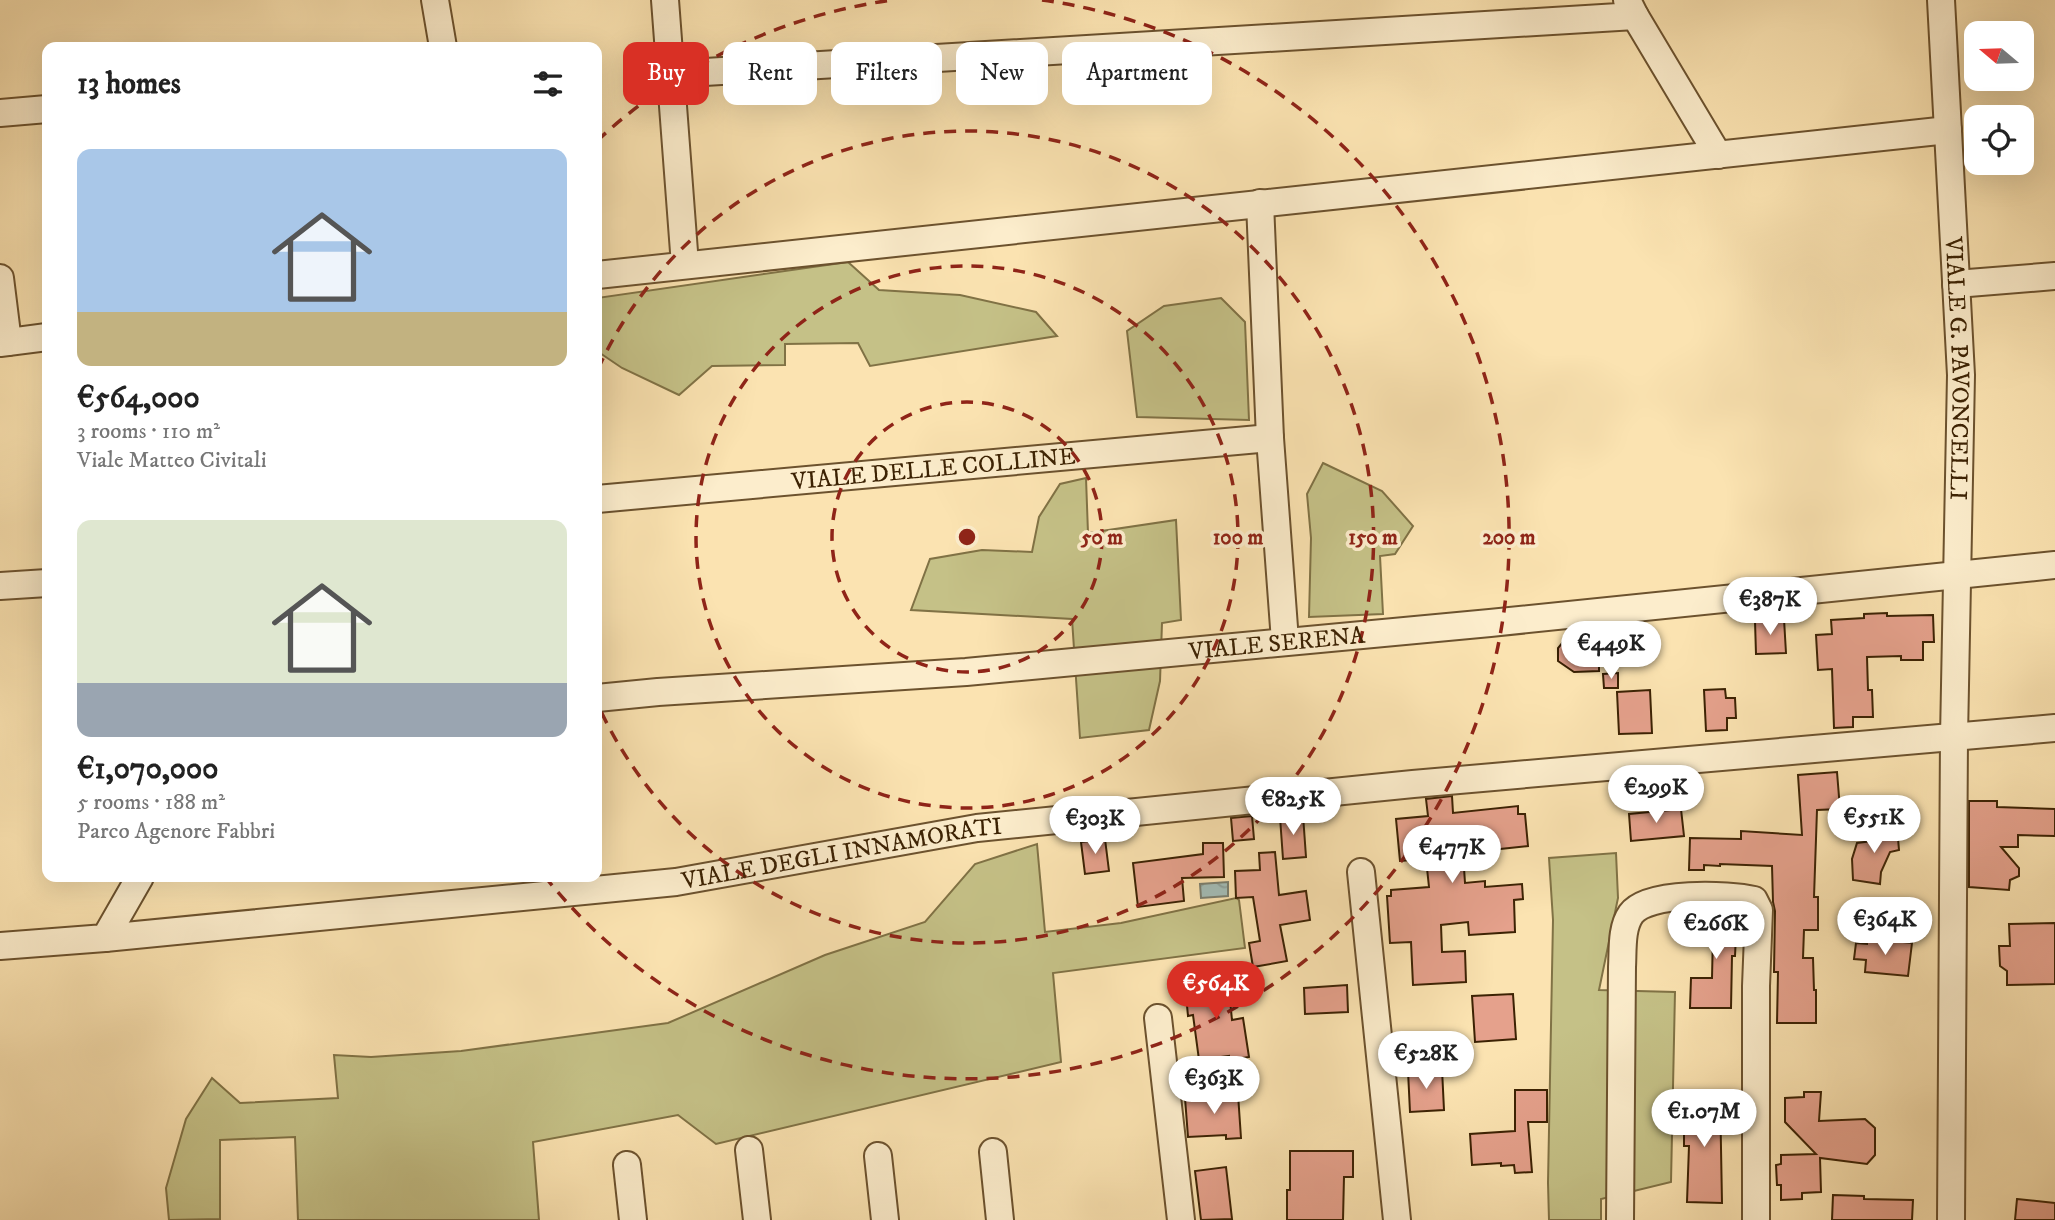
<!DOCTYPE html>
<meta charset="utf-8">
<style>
body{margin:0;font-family:"IM FELL DW Pica",serif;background:#f2f2f2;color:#222;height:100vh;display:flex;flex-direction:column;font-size:26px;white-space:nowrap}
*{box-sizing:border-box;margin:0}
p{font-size:23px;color:#767676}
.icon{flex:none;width:38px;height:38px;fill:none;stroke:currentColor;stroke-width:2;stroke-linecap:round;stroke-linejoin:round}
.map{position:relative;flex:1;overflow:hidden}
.drawer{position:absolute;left:42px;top:42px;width:560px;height:840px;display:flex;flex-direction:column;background:#fff;border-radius:14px;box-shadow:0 7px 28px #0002}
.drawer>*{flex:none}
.top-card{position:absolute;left:623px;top:42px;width:665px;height:63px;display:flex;gap:14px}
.needle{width:46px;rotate:289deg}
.fabs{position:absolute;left:1964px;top:21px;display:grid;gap:14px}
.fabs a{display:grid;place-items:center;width:70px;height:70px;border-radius:14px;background:#fff;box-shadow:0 7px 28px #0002;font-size:35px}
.price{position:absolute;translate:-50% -60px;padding:0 16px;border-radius:24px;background:#fff;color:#222;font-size:23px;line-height:46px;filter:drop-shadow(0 2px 4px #0008)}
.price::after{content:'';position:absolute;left:50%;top:42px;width:21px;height:16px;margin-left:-10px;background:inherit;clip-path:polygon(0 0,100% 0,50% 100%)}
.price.current{background:#d93025;color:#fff}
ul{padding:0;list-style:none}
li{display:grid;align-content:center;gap:14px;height:371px;padding:0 35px}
li span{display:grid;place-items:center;height:217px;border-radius:14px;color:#555}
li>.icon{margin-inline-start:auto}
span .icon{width:126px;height:126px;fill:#fffc;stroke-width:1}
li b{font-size:30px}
h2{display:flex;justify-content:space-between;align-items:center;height:84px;padding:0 35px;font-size:30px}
.chip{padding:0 24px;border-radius:14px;background:#fff;box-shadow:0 7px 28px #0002;font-size:24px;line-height:63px}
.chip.current{background:#d93025;color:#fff}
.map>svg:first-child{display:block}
.grass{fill:#c5c187;stroke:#807245;stroke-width:2}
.water{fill:url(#water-waves);stroke:#7a7e6e;stroke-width:2}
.building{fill:#e5a18c;stroke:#3c2203;stroke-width:2}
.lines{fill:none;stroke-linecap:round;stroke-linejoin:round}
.minor-casing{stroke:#6c522e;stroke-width:30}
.minor{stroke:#fcedcc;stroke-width:26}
.ring{fill:none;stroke:#8f2418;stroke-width:3.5;stroke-dasharray:12 9}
.labels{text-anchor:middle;stroke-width:7;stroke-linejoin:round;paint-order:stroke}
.street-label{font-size:24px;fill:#3c2203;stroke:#fcedcc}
.centre{fill:#8f2418;stroke:#fcedcc;stroke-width:3.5}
.ring-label{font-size:21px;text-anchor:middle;font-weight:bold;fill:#8f2418;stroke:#fcedcc;stroke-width:7;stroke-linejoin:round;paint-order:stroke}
</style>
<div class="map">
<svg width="2055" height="1220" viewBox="0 0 2055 1220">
<defs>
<pattern id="water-waves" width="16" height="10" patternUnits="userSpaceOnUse" patternTransform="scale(1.75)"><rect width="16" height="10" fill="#a3bcb6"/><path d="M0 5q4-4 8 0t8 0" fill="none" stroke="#8da19b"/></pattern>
</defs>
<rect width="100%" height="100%" fill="#fbe3b1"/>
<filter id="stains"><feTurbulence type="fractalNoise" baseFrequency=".00286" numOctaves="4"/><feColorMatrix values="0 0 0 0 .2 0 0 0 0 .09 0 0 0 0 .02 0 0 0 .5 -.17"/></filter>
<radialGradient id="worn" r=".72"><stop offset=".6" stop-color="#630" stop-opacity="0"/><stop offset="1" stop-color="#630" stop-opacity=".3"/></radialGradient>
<g class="grass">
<path d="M848,262L879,290L960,295L1036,312L1057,336L870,366L858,343L785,344V365L712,366L679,395L622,368L597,351V298Z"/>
<path d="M1221,298L1245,322L1249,420L1137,417L1127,331L1164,306Z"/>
<path d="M1323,463L1382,491L1413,526L1395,554L1380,556L1383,614L1309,617L1311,538L1307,494Z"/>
<path d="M1086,478L1088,533L1176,520L1181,620L1162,623L1160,681L1149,730L1080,738L1072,619L911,610L930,559L982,550L1032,552L1039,517L1060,484Z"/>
<path d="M1037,844L1045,932L1121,923L1236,898L1239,900L1245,948L1053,973L1061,1062L716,1144L678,1115L533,1142L539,1220H298L295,1137L220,1140V1219L169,1220L166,1188L186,1119L212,1078L240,1103L338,1098L334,1055L371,1057L461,1051L668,1023L825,955L925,922L975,864Z"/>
<path d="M1616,853L1618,898L1599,990L1675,992L1671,1182L1601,1199V1220H1549L1548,1183L1553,920L1549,858Z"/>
</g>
<path class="water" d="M1228,882V896L1201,898L1200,884Z"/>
<g class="building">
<path d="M1887,613V616L1933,615L1934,642H1923V660H1901V656L1867,657L1868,690H1872L1873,717H1853V727L1834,728L1832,669L1818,670L1816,635L1832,634L1831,620L1864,618V614Z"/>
<path d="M1784,619L1786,653L1756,654L1755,621Z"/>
<path d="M1572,631L1585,632L1599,643V671L1574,672L1558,661V648Z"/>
<path d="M1618,673V688H1604L1603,674Z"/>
<path d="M1725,689L1726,698H1735L1736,718H1727V730L1706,731L1704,690Z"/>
<path d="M1650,690L1652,733L1619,734L1617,692Z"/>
<path d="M1837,772L1840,809L1817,810L1814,897H1818V930H1804L1803,958H1813L1814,990H1816V1023H1777L1778,972H1774L1775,911L1773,902L1772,866L1720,864V866L1704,865V870H1689L1690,838L1741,839V831L1802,835L1798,775Z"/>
<path d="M1452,796L1453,813L1518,806V814H1525L1528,846L1463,853L1465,883L1485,881V887L1522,884L1523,899L1514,900L1515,932L1469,935L1468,922L1441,925L1442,952L1465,951L1466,982L1413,985L1411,942L1390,943L1387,896H1391V890L1429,887L1426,859L1400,861L1396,819L1428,816L1426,799Z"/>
<path d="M1969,801H1997V807L2055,809V836L2018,835V847H2001L2019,868V876L2010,880L2009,890L1969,887Z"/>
<path d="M1681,809L1684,836L1631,841L1629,814Z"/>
<path d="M1303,815L1306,857L1283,859L1280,817Z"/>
<path d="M1252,816L1254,839L1233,841L1231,818Z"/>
<path d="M1873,827H1897L1899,850L1890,852L1881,872L1880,884L1853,880L1852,859L1857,843L1872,841Z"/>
<path d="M1105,839L1109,871L1085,874L1081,842Z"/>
<path d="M1203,843H1223L1224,877L1182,878L1184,901L1138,907L1133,863L1203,854Z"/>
<path d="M1275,852L1279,895L1306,891L1310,920L1280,925L1287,961L1253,967L1249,943L1260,941L1253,897L1236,898L1235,871L1260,870L1259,853Z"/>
<path d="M1692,912L1737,914L1735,956H1732L1731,1008H1690L1691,978H1712L1713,933L1691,932Z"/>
<path d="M2055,923V984L2007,985V971L2000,966L1999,946H2010L2009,924Z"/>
<path d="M1867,938L1912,943L1908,976L1865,972L1866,960L1854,959L1856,943L1867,944Z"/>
<path d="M1228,980L1232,1020L1243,1018L1249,1057L1229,1060V1056L1199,1060L1193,1015L1188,1016L1185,984Z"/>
<path d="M1347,985L1348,1012L1305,1014L1304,988Z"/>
<path d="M1513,994L1516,1039L1475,1042L1472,996Z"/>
<path d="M1442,1069L1444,1110L1410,1112L1408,1071Z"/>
<path d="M1515,1090H1547V1122H1528L1532,1172L1515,1173L1514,1165L1501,1166V1163L1472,1165L1470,1134L1515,1131Z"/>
<path d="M1804,1092H1821L1819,1121L1865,1119L1875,1128V1155L1867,1164L1820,1158L1821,1192L1802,1193V1199L1781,1200V1185H1777L1776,1165L1781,1164V1155L1816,1154L1785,1122V1098L1804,1097Z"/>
<path d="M1691,1093H1720L1722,1203L1687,1202L1689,1146H1684V1123H1691Z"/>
<path d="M1238,1094L1241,1138L1226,1139V1135L1188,1137L1185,1098Z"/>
<path d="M1290,1151H1353V1177H1344L1343,1220H1287V1190H1290Z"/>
<path d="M1226,1167L1232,1219L1201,1220L1195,1171Z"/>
<path d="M1833,1195L1864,1196V1199L1913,1200L1912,1220H1832Z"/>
<path d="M2017,1199L2055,1203V1220H2015Z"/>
</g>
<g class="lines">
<g class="minor-casing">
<g id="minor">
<path d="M435,0L443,47"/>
<path d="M665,0L685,265"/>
<path id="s1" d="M1941,0L1961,375L1954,737L1951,1220"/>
<path d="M1635,16L1718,155"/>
<path d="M671,74L1635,16L1627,0"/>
<path d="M0,113L47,109"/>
<path d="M1260,203L1270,438L1285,641"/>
<path d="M597,275L1948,130"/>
<path d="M0,278L8,342"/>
<path d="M1956,284L2055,276"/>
<path d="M0,343L47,337"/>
<path id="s2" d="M597,499L1270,438"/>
<path d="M0,586L47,583"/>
<path id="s3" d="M597,698L658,692L966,672L1490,623L2055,565"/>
<path d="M1361,872L1397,1220"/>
<path id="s4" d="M105,938L676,882L977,828L1413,784L2055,728"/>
<path d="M0,946L105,938L140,877"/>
<path d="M1158,1018L1181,1220"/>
<path d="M749,1150L757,1220"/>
<path d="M993,1152L1000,1220"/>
<path d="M878,1156L885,1220"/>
<path d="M627,1165L633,1220"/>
<path d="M1620,1220L1622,967C1623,950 1621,928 1631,914C1647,891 1729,894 1754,900L1759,910L1756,986V1220"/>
</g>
</g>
<use href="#minor" class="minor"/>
</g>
<g class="ring">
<circle cx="967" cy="537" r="135"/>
<circle cx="967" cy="537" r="271"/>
<path d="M598 369A406 406 0 1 1 598 705"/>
<path d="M597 141A542 542 0 0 1 892 0M1042 0A542 542 0 1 1 546 878"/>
</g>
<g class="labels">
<g class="street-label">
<text dy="8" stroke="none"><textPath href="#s1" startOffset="369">VIALE G. PAVONCELLI</textPath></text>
<text dy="8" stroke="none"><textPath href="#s2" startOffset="338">VIALE DELLE COLLINE</textPath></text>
<text dy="8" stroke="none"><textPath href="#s3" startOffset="682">VIALE SERENA</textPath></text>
<text dy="8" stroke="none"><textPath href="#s4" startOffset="742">VIALE DEGLI INNAMORATI</textPath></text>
</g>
</g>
<circle cx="967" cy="537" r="10" class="centre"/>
<g class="ring-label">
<text x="1102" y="544">50 m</text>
<text x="1238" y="544">100 m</text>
<text x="1373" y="544">150 m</text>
<text x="1509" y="544">200 m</text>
</g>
<rect width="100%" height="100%" filter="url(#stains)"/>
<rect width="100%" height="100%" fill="url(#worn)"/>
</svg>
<div class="fabs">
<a><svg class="needle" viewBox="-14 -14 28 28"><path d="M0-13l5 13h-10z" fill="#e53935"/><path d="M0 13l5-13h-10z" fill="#767676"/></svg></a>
<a><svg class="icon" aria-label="locate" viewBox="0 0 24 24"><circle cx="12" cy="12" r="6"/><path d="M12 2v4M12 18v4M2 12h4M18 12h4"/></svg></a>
</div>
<b class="price" style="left:1770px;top:637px">€387K</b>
<b class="price" style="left:1611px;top:681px">€449K</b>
<b class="price" style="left:1656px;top:825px">€299K</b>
<b class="price" style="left:1293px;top:837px">€825K</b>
<b class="price" style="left:1874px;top:855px">€551K</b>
<b class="price" style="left:1095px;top:856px">€303K</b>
<b class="price" style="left:1452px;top:885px">€477K</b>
<b class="price" style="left:1885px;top:957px">€364K</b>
<b class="price" style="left:1716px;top:961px">€266K</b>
<b class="price current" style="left:1216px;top:1021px">€564K</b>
<b class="price" style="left:1426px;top:1091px">€528K</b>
<b class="price" style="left:1214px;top:1116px">€363K</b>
<b class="price" style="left:1704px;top:1149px">€1.07M</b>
<div class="top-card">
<a class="chip current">Buy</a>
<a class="chip">Rent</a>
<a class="chip">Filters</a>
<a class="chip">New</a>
<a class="chip">Apartment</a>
</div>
<section class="drawer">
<h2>13 homes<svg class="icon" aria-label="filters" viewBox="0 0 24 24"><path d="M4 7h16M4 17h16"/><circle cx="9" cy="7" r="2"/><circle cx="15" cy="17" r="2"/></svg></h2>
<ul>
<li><span style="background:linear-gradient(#a9c7e8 75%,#c2b280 0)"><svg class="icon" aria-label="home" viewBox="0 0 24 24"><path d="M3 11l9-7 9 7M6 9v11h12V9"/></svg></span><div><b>€564,000</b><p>3 rooms · 110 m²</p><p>Viale Matteo Civitali</p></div></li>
<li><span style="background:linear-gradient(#dfe7d0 75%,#9aa5b1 0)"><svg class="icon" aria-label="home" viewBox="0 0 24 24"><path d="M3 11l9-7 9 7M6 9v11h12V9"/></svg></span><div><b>€1,070,000</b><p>5 rooms · 188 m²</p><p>Parco Agenore Fabbri</p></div></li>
</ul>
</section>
</div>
